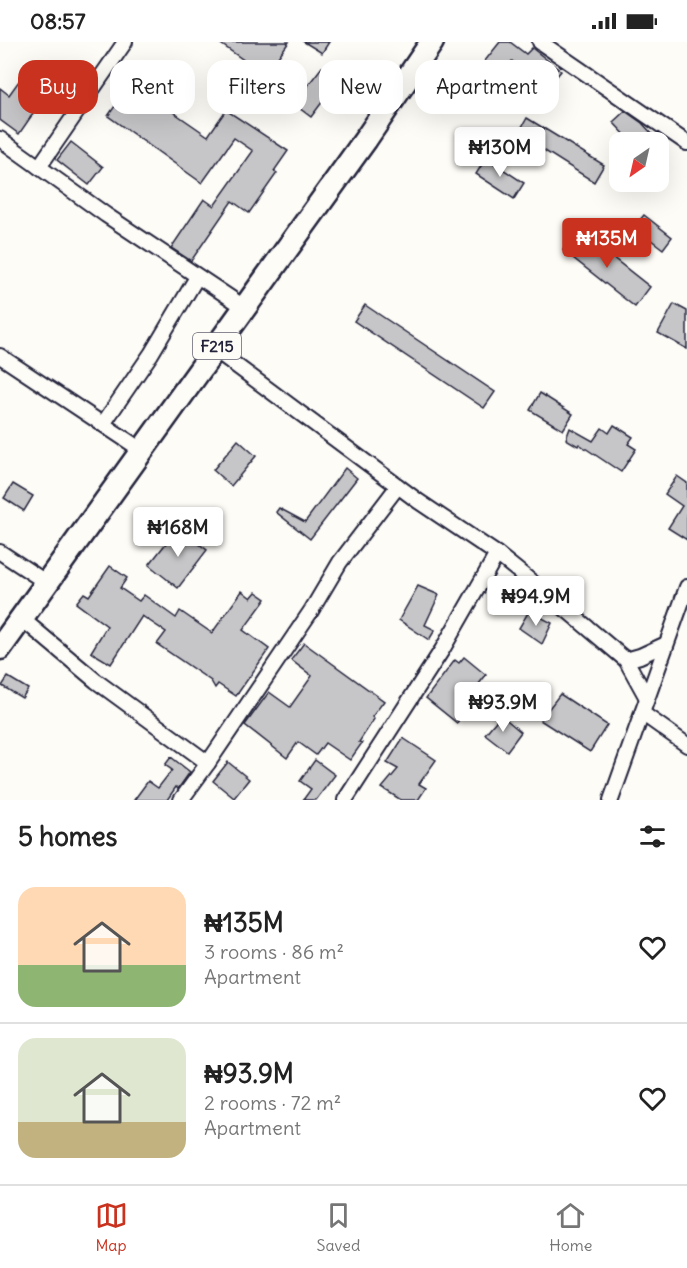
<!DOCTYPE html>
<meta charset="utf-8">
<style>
body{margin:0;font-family:Delius,sans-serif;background:#f6f6f6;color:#222;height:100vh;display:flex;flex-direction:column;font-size:22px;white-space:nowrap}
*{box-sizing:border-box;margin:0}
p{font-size:20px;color:#767676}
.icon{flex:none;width:33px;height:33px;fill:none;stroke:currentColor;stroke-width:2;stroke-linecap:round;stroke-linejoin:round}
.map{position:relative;height:758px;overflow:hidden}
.drawer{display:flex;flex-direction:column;background:#fff;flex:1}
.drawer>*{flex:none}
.hud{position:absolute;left:18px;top:18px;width:651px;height:54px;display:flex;gap:12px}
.needle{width:39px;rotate:214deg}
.fabs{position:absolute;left:609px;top:90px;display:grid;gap:12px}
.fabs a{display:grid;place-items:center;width:60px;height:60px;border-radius:12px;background:#fff;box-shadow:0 6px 24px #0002;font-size:30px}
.price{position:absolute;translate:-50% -51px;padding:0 14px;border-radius:6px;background:#fff;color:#222;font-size:20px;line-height:39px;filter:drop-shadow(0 2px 3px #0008)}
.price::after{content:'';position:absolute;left:50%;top:36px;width:18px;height:14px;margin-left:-9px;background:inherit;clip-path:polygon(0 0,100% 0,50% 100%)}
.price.selected{background:#c8321e;color:#fff}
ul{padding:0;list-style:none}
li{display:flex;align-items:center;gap:18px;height:150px;padding:0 18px}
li+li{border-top:2px solid #e0e0e0}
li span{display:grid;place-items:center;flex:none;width:168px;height:120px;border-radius:18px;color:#555}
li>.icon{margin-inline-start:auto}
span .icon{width:72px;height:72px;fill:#fffc;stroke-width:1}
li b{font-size:26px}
h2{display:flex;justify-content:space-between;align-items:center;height:72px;padding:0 18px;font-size:26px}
.pill{padding:0 21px;border-radius:18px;background:#fff;box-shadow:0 6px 24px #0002;font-size:21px;line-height:54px}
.pill.selected{background:#c8321e;color:#fff}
.status{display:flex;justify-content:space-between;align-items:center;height:42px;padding:0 30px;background:#fff;direction:ltr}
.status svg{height:16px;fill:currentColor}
.dock{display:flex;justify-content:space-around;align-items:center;height:84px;border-top:2px solid #e0e0e0;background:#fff;font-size:16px;color:#767676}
.dock a{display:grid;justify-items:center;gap:3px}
.dock .selected{color:#c8321e}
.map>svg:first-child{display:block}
.building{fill:#c6c6c8;stroke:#22223b;stroke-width:1.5}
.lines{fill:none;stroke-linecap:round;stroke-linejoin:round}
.minor-casing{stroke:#22223b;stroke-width:18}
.primary-casing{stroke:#22223b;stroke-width:27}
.minor{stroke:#fdfcf7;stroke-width:14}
.primary{stroke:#fdfcf7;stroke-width:22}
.labels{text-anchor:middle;stroke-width:5;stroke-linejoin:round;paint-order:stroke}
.shield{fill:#fdfcf7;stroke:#646373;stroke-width:1.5}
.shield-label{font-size:16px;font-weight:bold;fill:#22223b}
</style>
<div class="status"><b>08:57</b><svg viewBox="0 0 49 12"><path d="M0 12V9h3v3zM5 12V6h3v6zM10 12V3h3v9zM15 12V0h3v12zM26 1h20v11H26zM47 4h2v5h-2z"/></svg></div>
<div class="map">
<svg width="687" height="758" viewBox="0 0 687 758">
<rect width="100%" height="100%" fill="#fdfcf7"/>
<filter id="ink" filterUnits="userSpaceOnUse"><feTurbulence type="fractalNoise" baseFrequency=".0167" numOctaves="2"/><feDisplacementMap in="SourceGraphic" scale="12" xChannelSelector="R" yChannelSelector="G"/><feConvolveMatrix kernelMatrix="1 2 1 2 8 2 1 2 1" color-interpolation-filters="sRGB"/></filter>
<g filter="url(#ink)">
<g class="building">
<path d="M218,0H289L265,33Z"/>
<path d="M304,0H329L322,11Z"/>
<path d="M500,0H510L526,12L532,6L561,29L547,46L512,19L493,43L476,30Z"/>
<path d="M322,25L350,46L355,38L378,52L373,62L351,48L342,60L329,51L311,75L278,50L290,35L305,47Z"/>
<path d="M24,32L62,58L54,70L41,60L19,92L0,78V46L9,53Z"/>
<path d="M131,41L208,94L226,68L288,109L274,129L277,131L249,171L232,159L191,219L171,206L204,157L214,164L253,109L234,96L202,141L108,74Z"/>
<path d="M625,69L642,81L656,96L651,100H632L613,80Z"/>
<path d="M527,76L604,123L594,140L518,92Z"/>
<path d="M71,100L103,125L89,143L57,118Z"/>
<path d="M486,116L524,141L514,157L476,132Z"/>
<path d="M644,173L672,195L663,207L634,185Z"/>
<path d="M576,191L586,199L588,196L650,245L635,265L563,208Z"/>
<path d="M674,262L687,269V307L658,291Z"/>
<path d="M365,263L495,350L484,366L354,279Z"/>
<path d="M540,351L573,372L563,388L530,368Z"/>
<path d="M614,383L633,395L628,402L636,407L621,430L579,402L578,404L566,397L570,386L593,399L602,386L609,391Z"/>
<path d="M238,398L256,414L231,444L213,428Z"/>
<path d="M345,426L357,436L310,497L276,470L279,466L305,480Z"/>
<path d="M677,434L687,441V498L668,486L682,464L665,452Z"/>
<path d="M13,442L33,454L24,469L4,456Z"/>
<path d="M178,486L207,508L178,546L149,523Z"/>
<path d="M110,524L127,536L120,546L139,559L144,553L176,576L180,569L212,591L242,549L251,556L256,550L266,557L243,588L269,607L236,654L218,642L215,646L211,639L157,602L166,590L142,574L111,622L91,610L107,584L76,561L84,551L89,554Z"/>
<path d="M418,544L439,553L425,583L435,588L429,598L399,578Z"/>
<path d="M529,569L552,581L542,602L519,586Z"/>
<path d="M304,601L384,659L372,675L374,677L359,700L362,701L350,718L325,701L316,713L298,700L287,716L245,683L269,650L290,665L312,634L291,618Z"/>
<path d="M464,615L486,633L463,662L466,665L457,681L426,656L455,618L459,621Z"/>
<path d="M8,635L28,647L22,656L2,644Z"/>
<path d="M560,652L607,683L590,710L540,678Z"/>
<path d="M501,673L521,690L507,709L485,692Z"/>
<path d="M403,696L436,718L419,742L426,746L418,758H401L382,746L398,727L387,721Z"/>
<path d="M171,715L190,730L178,747L176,745L167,758H134L148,739L158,746L172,728L165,723Z"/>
<path d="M315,718L335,733L316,758H303L311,747L300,739Z"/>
<path d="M228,720L249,737L234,756L213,739Z"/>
</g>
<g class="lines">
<g class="minor-casing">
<g id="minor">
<path d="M540,0L687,101"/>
<path d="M0,97L106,173L244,265"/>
<path d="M39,125L125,0"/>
<path d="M214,307L418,459L497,512L569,570L626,618L647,656"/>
<path d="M0,314L143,409"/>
<path d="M103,382L151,312L197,235"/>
<path d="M0,510L47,541"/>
<path d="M21,576L96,639L208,721L181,758"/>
<path d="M626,618L640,614L666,602"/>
<path d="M642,671L687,703"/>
<path d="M208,721L311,569L340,520L398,444"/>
<path d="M345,758L442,608L497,512"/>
<path d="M611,758L687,545"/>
</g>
</g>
<g class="primary-casing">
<path id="primary" d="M0,606L366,97L432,0"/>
</g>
<use href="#minor" class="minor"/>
<use href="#primary" class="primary"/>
</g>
</g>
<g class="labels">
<rect class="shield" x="193" y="291" width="48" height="26" rx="4.5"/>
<g class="shield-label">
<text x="217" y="310">F215</text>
</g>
</g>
</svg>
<div class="fabs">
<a><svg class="needle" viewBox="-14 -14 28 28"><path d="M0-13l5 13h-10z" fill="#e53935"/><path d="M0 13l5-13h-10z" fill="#767676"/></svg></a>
</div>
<b class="price" style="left:500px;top:136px">₦130M</b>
<b class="price selected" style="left:607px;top:227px">₦135M</b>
<b class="price" style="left:178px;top:516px">₦168M</b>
<b class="price" style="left:536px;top:585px">₦94.9M</b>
<b class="price" style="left:503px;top:691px">₦93.9M</b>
<div class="hud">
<a class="pill selected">Buy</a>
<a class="pill">Rent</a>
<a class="pill">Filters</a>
<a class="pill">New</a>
<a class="pill">Apartment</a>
</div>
</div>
<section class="drawer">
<h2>5 homes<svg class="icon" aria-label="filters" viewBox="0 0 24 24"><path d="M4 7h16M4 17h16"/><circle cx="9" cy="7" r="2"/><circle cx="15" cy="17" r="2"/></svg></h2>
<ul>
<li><span style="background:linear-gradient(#ffd9b3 65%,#8fb573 0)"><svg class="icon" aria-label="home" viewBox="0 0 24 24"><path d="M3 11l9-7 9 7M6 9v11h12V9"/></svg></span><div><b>₦135M</b><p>3 rooms · 86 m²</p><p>Apartment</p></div><svg class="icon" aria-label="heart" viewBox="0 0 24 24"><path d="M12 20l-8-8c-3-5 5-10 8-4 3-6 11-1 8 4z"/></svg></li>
<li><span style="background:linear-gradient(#dfe7d0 70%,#c2b280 0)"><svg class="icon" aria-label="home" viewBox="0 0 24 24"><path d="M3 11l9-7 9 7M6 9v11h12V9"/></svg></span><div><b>₦93.9M</b><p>2 rooms · 72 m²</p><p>Apartment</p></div><svg class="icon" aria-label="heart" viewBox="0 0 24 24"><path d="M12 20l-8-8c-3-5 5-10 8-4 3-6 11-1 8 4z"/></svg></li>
</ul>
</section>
<nav class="dock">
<a class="selected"><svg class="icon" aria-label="map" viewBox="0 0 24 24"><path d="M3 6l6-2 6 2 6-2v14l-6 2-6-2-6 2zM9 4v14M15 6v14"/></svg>Map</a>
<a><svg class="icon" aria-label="saved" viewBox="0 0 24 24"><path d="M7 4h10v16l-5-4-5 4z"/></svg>Saved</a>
<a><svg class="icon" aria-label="home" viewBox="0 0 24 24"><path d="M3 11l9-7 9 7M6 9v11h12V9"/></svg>Home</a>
</nav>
